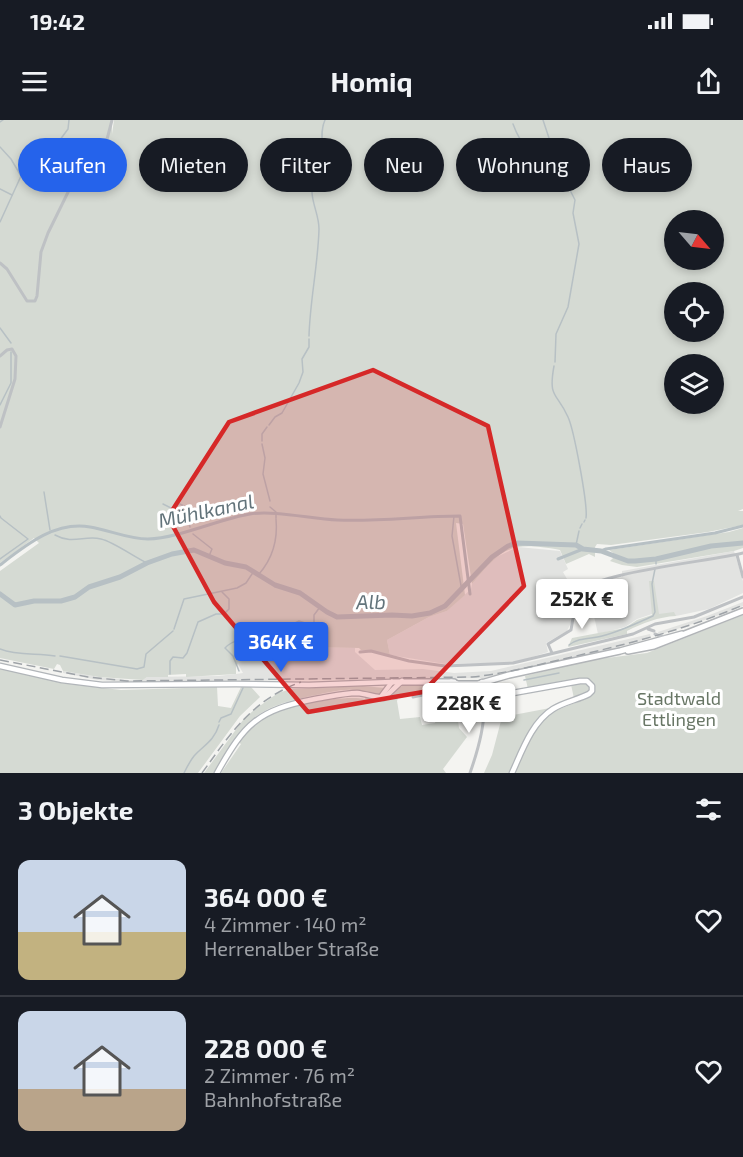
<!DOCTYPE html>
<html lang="de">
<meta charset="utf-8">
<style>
body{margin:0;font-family:"Exo 2",sans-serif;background:#242831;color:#f1f3f6;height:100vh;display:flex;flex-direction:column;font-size:22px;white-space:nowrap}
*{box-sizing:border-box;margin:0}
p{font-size:20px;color:#9ea1a6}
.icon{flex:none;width:33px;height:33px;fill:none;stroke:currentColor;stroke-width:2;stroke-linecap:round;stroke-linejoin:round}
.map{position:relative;height:653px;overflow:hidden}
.side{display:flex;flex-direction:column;background:#171b24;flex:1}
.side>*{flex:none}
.guide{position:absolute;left:18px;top:18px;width:708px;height:54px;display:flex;gap:12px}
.needle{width:39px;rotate:118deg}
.tools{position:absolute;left:664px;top:90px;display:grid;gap:12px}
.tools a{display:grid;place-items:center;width:60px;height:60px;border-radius:50%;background:#171b24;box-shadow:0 3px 9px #0003;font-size:30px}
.price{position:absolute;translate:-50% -51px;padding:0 14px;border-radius:6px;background:#fff;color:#222;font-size:20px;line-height:39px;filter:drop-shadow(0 2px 3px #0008)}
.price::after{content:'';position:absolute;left:50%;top:36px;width:18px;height:14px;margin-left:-9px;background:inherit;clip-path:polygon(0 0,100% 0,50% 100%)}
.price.on{background:#2563eb;color:#fff}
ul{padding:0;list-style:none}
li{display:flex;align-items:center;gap:18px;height:150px;padding:0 18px}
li+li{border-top:2px solid #363941}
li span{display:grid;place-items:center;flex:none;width:168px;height:120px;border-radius:12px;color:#555}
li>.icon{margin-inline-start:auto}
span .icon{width:72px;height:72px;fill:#fffc;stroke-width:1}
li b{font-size:26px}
h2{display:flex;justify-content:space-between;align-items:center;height:72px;padding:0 18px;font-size:26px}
.tag{padding:0 21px;border-radius:27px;background:#171b24;box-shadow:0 3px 9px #0003;font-size:21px;line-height:54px}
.tag.on{background:#2563eb;color:#fff}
.status{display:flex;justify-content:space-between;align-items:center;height:42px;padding:0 30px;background:#171b24;direction:ltr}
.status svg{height:16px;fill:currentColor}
header{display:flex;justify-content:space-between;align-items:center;height:78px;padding:0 18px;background:#171b24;font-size:27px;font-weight:700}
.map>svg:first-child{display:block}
.built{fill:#e2e3e1}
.green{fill:#d5dad3;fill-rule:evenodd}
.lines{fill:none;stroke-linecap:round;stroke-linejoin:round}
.stream{stroke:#b7c0c4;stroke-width:1.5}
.canal{stroke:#b7c0c4;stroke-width:3}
.river{stroke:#b7c0c4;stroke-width:5}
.secondary-casing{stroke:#b1b5b9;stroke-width:7}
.primary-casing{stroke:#b2b5b8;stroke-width:8}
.minor{stroke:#bec1c4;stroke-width:3}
.secondary{stroke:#fff;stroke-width:4.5}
.primary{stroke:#fff;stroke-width:5}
.rail{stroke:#9ea3a8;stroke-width:1.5;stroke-dasharray:9 4.5;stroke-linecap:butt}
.marked{fill:#d62828;fill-opacity:0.2;stroke:#d62828;stroke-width:4.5;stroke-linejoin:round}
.labels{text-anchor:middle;stroke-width:6;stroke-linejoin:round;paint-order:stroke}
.park-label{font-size:18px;fill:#687665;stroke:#fff}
.water-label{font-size:20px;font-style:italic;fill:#63747b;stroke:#fff}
</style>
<div class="status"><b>19:42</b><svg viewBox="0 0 49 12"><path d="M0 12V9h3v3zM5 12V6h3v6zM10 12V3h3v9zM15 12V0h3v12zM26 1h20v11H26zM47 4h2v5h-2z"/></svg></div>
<header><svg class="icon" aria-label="menu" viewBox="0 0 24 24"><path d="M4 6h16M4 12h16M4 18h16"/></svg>Homiq<svg class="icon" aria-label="share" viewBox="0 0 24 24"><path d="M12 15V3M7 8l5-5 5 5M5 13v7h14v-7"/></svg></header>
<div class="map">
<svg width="743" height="653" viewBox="0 0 743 653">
<rect width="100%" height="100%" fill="#f4f4f1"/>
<g class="built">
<path d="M518,427L560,431L568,449L563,452L571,466L569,473L561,477L571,495V503L567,511L546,523L548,532L513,543L445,544L390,535L387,520L429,497L447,491L471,469L472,464L494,438Z"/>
<path d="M734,431L743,461V473L709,489L676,496H661L652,494L637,499L625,507L598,514L588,469L604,461L622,457V451Z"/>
<path d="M743,482V486L726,493L659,515L658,512L707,496Z"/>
<path d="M650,514L651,518L602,532L484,558L128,562L98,560L63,553V551L99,557L128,560H143L147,557L218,556L236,554L243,553L238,544L235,526H258L355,528V532L375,550L423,549L454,553L491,551Z"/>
</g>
<g class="green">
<path d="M0,0H112V14L114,0H743V389L738,391H743V405L708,412L611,425L597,424L595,427V437L589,434L566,444L560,430C510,421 503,427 472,464L463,404L456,403L465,475L447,491L429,497L387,520L390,535L370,530H361L359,528L236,526L238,544L236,546V554L186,557V554L168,555V557H147L143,560L99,557L63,551L60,545L57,544L54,549L0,538V451L39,423L34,418L0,443ZM675,100H714V140H675ZM675,172H714V212H675ZM675,244H714V284H675Z"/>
<path d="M743,408V428L734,431L637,447L622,445L610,441L616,435L609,430L729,412Z"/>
<path d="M649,461H654L659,494L674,492L676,496C658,497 643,503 627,511V514L568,527L572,518L625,508L637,500L652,495Z"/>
<path d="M743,495V653H484L492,635L502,597L550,588L552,592L575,583L570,560L528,569L525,556L590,540L647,533Z"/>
<path d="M0,548L61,563L121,570L217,567L218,586L231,588L241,567H251L260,577L240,596L198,653H0Z"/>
<path d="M404,565L452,567L419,575L412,573L409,576L398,578L397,581L400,599L420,597L422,605L435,603L437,597L457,593L459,608L467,617L443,649L446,653H221L241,624L238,622C246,612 254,603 265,597C284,585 344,575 365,579L366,576C390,587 387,573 404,565Z"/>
<path d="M363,566L385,568V570L379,575C370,575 360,571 353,570C341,569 327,573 316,575C254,587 245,600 214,653H204L243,600L254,590L278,573L291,569Z"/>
</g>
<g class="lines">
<g class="stream">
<path d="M543,0L554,33"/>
<path d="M0,2L3,0"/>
<path d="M513,4C523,31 529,28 555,35L564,63"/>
<path d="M0,27L11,39L21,56L0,102"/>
<path d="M21,56L29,43L54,28L68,9L69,0"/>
<path d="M0,69L12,75"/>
<path d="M0,208L11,223"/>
<path d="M309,216C310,180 318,145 319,109C319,96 313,86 312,73C312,61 320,49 322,37C324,24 319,13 325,0"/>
<path d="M555,242L556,214L568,187L579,124L573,93L575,80L568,66"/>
<path d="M554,246C548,279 557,272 568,297C574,310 588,385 586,398"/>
<path d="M0,285L11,263V232"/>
<path d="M269,305L275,297L282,293L299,263L303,252L302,239L309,227V219"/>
<path d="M262,321V314L267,307"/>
<path d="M262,324L265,338L263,354L270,381"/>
<path d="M44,372L50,410"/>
<path d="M163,384L187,396"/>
<path d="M180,384L184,386L190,407"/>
<path d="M270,387L276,392V398"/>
<path d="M0,396L1,398L28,419L0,439"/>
<path d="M454,396L452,416L462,471"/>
<path d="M584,402L585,400"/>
<path d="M580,408L582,404"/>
<path d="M193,414L212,429L209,436"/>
<path d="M55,415C73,425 84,415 101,419C114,422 134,437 147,443"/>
<path d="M576,425L579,411"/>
<path d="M656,444V439"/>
<path d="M259,454C273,438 278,421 276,399"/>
<path d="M174,509L184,479L237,468L246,463L254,451"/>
<path d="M569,525C579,517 591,519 602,516C619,512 637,503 653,496L655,492L652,464L655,449"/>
<path d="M0,529C17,536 37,533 55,536"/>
<path d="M60,536L137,549L144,547L146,534L173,511"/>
<path d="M239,551L233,536L225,528C234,518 250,518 262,517L270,508H285L299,501L311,505L314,503V495L320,487"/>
<path d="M170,554V541L173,537L183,538L187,533L198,502L216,494H224L229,489V479L222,472"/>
<path d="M524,560L559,553"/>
<path d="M219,602L221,598L231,594L243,568"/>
<path d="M184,653C187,647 190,641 194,636C204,625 214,621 219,605"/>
</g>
<g class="canal">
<path d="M601,431L606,429L715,413L743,406"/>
<path d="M558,439L583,429"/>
<path d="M0,445C26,425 55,401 90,407C109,410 128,419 148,419C179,418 219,399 250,394C274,390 312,399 337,400C378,402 419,396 460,396L470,474"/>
</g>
<path class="river" d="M0,474L15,485L34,481H61L75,477L89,467L120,457L147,443L172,434L194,430L225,443L246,447L275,465L300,473L327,492L337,497L392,495L412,496L430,493L445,486L492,437L508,426L517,423L576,425L583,429L601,431L628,441H635L656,439L711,426L743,423"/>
<g class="secondary-casing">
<g id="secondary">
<path d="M0,546L62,560L102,565L236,564L309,565L392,562"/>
<path d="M482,562L484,572L496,576L580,561H587L592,566V571L589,574C577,580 564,582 553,589C532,602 522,631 512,653"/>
<path d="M380,578L392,562"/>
<path d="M217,653C245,603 258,590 315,579C329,577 343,573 357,573C366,574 375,577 384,578L402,561"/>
</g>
</g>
<g class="primary-casing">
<g id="primary">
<path d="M628,531L654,526L743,491"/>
<path d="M392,562H454"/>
<path d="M451,562L458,564H478L509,555L620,531L682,514"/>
</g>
</g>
<g class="minor">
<path d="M0,143L7,149L27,181H35L37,176L41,132L48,113L75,58L105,27L112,0"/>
<path d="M0,236L7,230L12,229L16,236L15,259L0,307"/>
<path d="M737,435L743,457"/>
<path d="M648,509L654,511"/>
<path d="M655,514L660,516L667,517"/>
<path d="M360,532L371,531L409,541L445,546L513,543L633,514L655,504L694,497L743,477"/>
<path d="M552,533L548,524L571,510L573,498L568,479C585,452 709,442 743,433"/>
<path d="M413,577L457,568L467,571L483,579"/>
<path d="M470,653C477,633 487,600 483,579"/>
</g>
<use href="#secondary" class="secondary"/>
<use href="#primary" class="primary"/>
<g class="rail">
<path d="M0,540L88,557L127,561L472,557C503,554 533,546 563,539C624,525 685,510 743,485"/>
<path d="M202,653C231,613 252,580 301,562"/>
</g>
</g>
<path class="marked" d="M373,250L488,306L524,466L423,572L308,592L214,482L168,397L229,302Z"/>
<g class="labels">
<g class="park-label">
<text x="679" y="585">Stadtwald<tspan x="679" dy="21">Ettlingen</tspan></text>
</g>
<g class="water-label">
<text transform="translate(206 391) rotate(-12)" y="7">Mühlkanal</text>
<text transform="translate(371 482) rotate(-1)" y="7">Alb</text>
</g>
</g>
</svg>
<div class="tools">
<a><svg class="needle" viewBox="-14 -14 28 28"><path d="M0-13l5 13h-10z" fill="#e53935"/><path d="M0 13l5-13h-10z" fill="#9ea1a6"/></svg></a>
<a><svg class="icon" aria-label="locate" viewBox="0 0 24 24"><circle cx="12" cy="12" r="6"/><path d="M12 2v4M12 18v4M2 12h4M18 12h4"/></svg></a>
<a><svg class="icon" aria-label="layers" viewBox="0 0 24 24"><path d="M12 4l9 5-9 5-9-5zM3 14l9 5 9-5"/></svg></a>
</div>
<b class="price" style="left:582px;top:510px">252K €</b>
<b class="price on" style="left:281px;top:553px">364K €</b>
<b class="price" style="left:469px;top:614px">228K €</b>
<div class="guide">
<a class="tag on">Kaufen</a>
<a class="tag">Mieten</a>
<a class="tag">Filter</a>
<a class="tag">Neu</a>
<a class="tag">Wohnung</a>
<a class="tag">Haus</a>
</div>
</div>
<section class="side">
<h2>3 Objekte<svg class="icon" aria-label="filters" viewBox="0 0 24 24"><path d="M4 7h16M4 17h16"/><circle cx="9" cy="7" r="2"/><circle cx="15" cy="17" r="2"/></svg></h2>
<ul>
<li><span style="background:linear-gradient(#c9d6e8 60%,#c2b280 0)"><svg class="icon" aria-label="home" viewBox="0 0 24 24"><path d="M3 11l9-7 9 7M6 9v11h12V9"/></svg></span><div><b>364 000 €</b><p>4 Zimmer · 140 m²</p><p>Herrenalber Straße</p></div><svg class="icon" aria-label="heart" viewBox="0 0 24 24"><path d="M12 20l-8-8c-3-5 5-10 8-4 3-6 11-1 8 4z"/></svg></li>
<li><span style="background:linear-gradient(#c9d6e8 65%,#b9a48a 0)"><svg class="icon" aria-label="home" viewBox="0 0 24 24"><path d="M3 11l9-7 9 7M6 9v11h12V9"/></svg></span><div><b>228 000 €</b><p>2 Zimmer · 76 m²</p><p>Bahnhofstraße</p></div><svg class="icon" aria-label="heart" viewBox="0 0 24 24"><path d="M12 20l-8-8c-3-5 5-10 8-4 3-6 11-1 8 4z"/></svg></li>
</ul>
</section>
